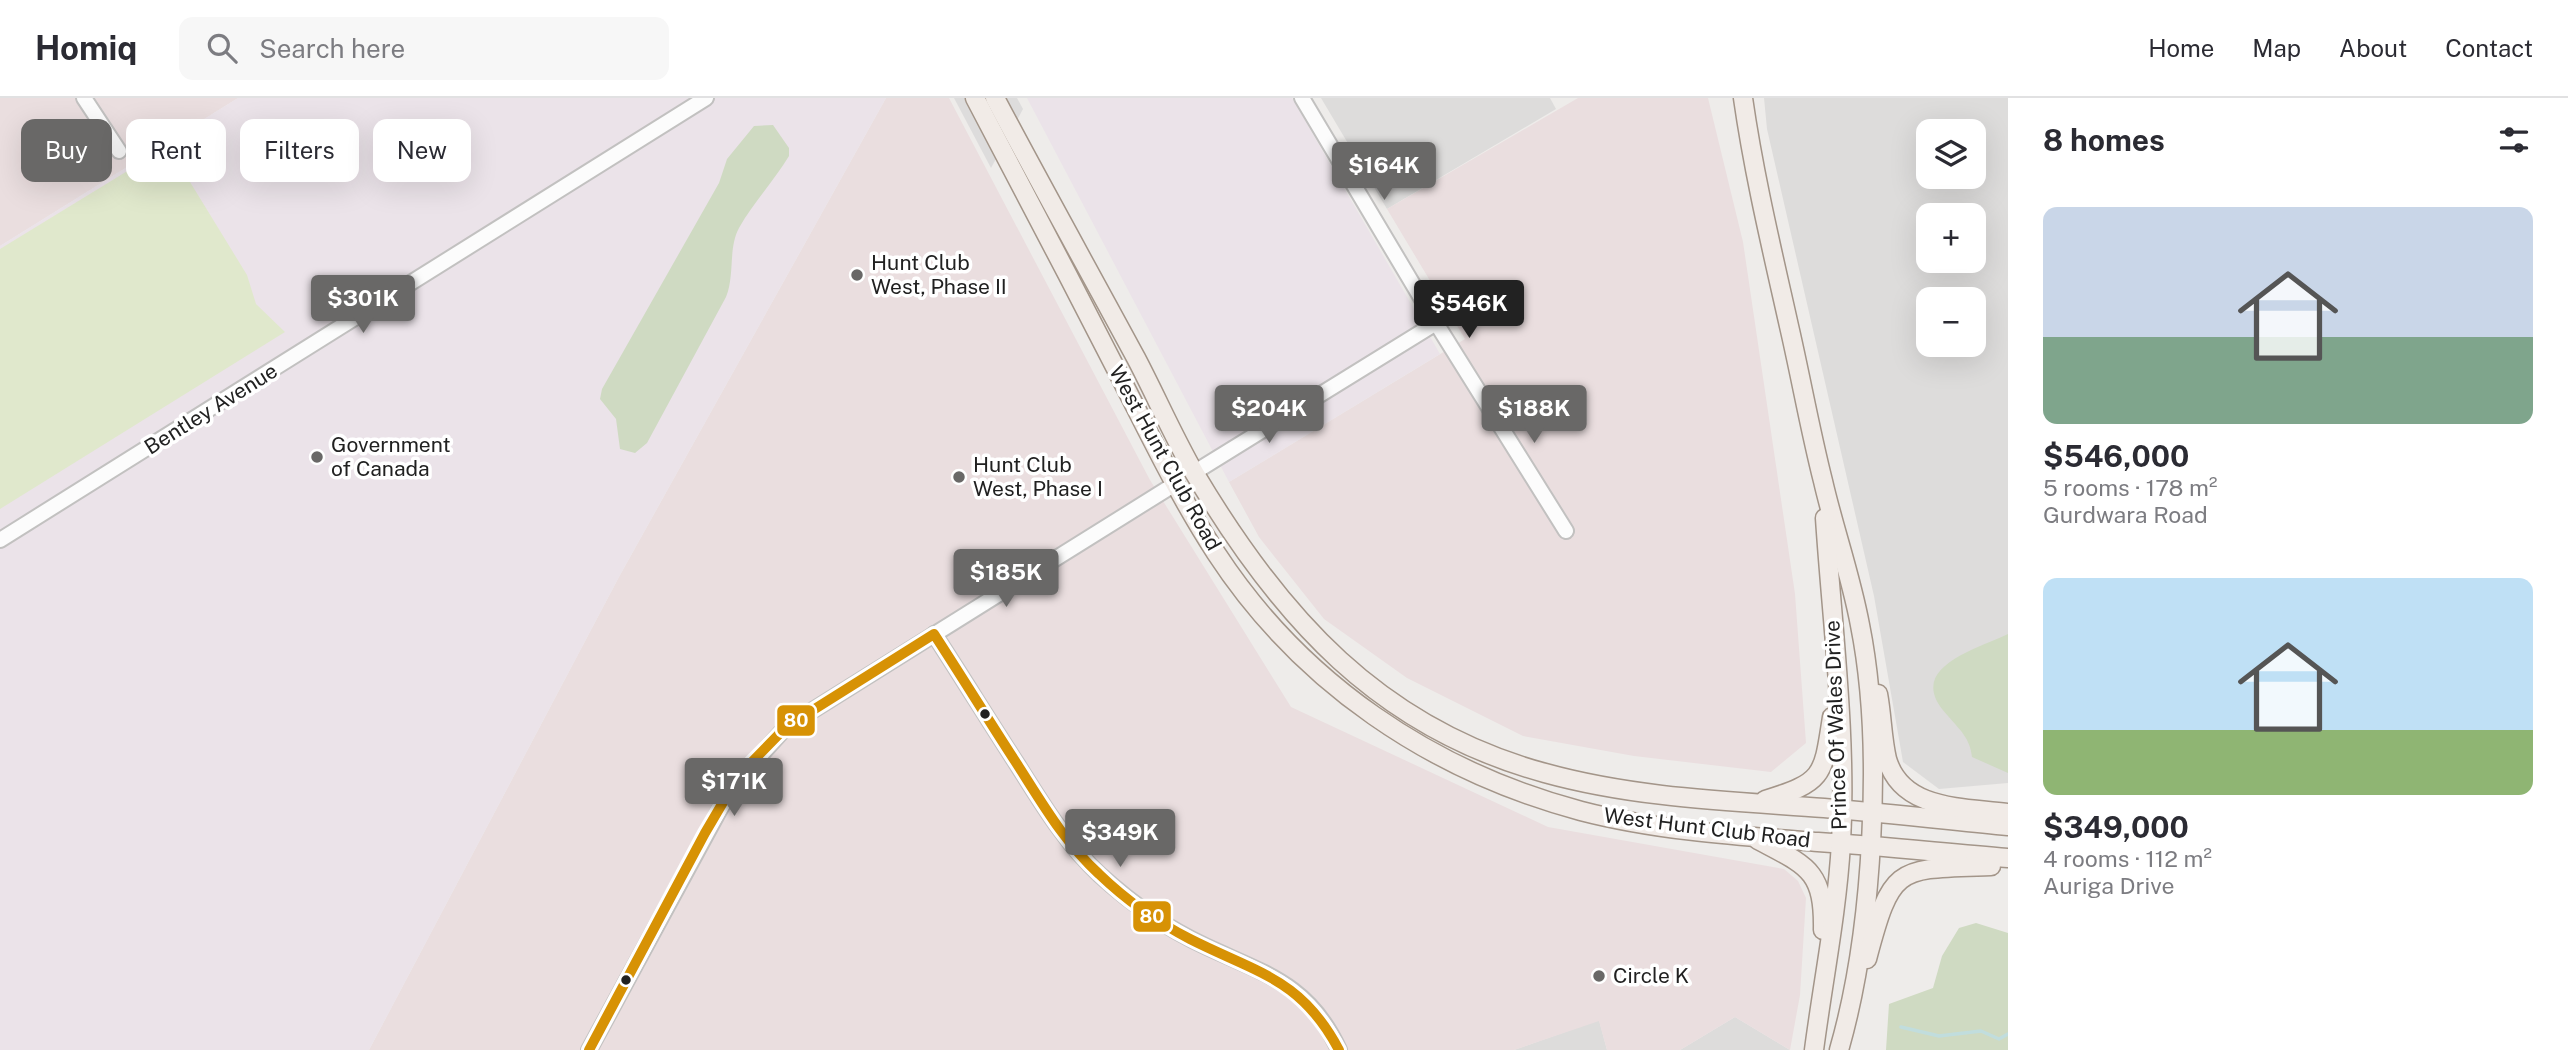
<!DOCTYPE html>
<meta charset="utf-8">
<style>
body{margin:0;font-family:"Public Sans",sans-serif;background:#f7f7f7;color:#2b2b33;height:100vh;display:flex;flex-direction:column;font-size:26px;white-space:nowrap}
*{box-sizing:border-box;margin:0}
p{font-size:23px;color:#7c7c81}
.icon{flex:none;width:38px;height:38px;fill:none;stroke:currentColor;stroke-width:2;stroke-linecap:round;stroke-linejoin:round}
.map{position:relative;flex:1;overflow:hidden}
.details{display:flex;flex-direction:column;background:#fff;width:560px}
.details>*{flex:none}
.hud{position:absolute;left:21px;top:21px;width:665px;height:63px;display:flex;gap:14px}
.tools{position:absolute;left:1916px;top:21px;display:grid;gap:14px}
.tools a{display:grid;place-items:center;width:70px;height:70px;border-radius:14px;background:#fff;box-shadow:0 7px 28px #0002;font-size:35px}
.price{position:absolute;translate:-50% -60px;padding:0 16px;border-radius:7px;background:#696867;color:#fff;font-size:23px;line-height:46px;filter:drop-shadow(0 2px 4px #0008)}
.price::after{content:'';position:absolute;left:50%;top:42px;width:21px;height:16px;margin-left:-10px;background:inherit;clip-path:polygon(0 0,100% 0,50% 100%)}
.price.on{background:#222;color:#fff}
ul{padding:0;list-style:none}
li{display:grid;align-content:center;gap:14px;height:371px;padding:0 35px}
li span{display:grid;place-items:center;height:217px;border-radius:14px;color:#555}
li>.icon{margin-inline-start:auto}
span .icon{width:126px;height:126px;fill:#fffc;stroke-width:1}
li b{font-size:30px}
h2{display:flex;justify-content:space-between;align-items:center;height:84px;padding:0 35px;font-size:30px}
.pill{padding:0 24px;border-radius:14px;background:#fff;box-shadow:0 7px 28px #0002;font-size:24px;line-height:63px}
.pill.on{background:#696867;color:#fff}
header{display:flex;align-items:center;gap:42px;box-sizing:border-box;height:98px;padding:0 35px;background:#fff;border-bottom:2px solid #e1e1e2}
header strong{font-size:33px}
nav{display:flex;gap:38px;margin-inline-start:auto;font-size:24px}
.search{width:490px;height:63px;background:#f7f7f7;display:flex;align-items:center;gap:18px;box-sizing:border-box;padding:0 24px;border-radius:14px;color:#7c7c81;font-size:26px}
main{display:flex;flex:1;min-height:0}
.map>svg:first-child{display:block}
.built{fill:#dddcdb;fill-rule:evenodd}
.commercial{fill:#eadedf}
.industrial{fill:#ebe3e9}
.grass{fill:#e0e8cc}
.forest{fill:#cfdac2}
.pier{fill:#dddcdc}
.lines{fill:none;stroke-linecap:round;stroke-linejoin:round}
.stream{stroke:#c1dddd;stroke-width:3.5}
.minor-casing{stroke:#c2c1c0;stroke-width:18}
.major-casing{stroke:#a39589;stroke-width:21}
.minor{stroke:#fcfcfc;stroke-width:14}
.major{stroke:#f1ebe7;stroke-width:18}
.bus-1-casing{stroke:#fff;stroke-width:16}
.bus-1{stroke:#d79205;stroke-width:10}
.poi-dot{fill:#696867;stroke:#fff;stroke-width:2.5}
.bus-dot{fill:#212121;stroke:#fff;stroke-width:2.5}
.labels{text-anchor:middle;stroke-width:7;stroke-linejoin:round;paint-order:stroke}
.poi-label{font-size:21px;fill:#212121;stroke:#fff;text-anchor:start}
.street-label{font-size:21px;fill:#212121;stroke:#fff}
.line-badge{stroke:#fff;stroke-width:2.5}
.badge-label{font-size:19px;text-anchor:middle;font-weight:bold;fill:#fff}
</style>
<header>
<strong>Homiq</strong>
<div class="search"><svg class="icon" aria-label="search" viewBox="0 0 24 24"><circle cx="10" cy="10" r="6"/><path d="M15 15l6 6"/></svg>Search here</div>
<nav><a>Home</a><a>Map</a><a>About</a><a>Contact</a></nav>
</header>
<main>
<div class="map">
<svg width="2008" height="952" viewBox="0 0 2008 952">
<rect width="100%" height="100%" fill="#eeecea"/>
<g class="built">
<path d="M1321,0H1550L1556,11L1387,111Z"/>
<path d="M1764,0H2008V685L1939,691L1903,664L1874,498L1767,31ZM1928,33H1974V79H1928ZM1928,117H1974V163H1928ZM1928,201H1974V247H1928Z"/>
<path d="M1735,919L1790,952H1680Z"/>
<path d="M1599,922L1607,952H1514Z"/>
</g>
<g class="commercial">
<path d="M0,0H238L0,148Z"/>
<path d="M886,0H949L1150,382L1291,609L1548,729L1784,771L1798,783L1806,800L1800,897L1790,952L1735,919L1680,952H1607L1599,923L1514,952H369L620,477Z"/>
<path d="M1578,0H1708L1743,144L1795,496L1806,645L1771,674L1634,658L1523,638L1407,580L1324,521L1259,439L1229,384L1465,241L1387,111Z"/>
</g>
<g class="industrial">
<path d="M238,0H886L620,477L369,952H0V148Z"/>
<path d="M1027,0H1292L1440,256L1229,384Z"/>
</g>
<path class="grass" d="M179,66L247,177L256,206L285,234L0,411V151L129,72Z"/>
<g class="forest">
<path d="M773,27L789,50V58C774,83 753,105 739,130C728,150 735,177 726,199L647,345L635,355L620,351L616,321L600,301L602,291L719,85L727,61L754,28Z"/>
<path d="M2008,536V675L1972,659C1970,640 1960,632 1948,618C1903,571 1972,553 2008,536Z"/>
<path d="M1976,825L2008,835V952H1886L1889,906L1933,890L1942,858L1959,830Z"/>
</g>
<path class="pier" d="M954,0H1017L1023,11L991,70Z"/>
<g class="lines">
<path class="stream" d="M1901,929L1939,938L1981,933L1999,941L2008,936"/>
<g class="minor-casing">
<g id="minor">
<path d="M84,0L119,53"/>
<path d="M1302,0L1436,225L1566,433"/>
<path d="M1195,374L1436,225"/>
<path d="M0,442L706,0"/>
<path d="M934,536C962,579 989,623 1017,666C1041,704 1066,746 1100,777C1131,805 1166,830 1205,848C1265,876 1309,886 1339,952"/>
<path d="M589,952L732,689L786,629L1175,386"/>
</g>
</g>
<g class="major-casing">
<g id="major">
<path d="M975,0C1022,89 1069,179 1115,269C1147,331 1177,395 1216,455C1301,585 1431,673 1581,713C1658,733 1740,738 1818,744C1882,748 1945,755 2008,760"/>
<path d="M995,0C1041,87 1089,173 1136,260C1156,298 1173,338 1195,376C1280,519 1379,630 1545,675C1635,700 1730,703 1824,710C1885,715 1947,722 2008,728"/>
<path d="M1743,0C1754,77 1772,152 1789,228C1801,280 1810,332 1823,383C1834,431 1851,478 1860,527C1884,647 1873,834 1839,952"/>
<path d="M1878,596C1882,617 1882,640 1887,661C1902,713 1964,709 2008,715"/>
<path d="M1765,702C1824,684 1823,678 1832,619"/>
<path d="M1758,742C1807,768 1824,772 1823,832"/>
<path d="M1867,861C1892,766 1897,771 1991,768"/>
<path d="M1814,952C1823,883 1837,815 1841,745C1847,637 1832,527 1825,420"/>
</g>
</g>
<use href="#minor" class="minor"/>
<use href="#major" class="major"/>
<g class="bus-1-casing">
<path id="bus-1" d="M589,952L705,735L732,689L751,665L786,629L934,536C962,579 989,623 1017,666C1042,705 1065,745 1099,776C1126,802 1157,824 1190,841C1257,875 1301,880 1339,952"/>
</g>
<use href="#bus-1" class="bus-1"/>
</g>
<g class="poi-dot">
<circle cx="857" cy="177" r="7"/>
<circle cx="317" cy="359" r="7"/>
<circle cx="959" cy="379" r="7"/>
<circle cx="1599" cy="878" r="7"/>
</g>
<g class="bus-dot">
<circle cx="985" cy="616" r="6"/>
<circle cx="626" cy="882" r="6"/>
</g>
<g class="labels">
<g class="poi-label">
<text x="871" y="172">Hunt Club<tspan x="871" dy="24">West, Phase II</tspan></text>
<text x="331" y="354">Government<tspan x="331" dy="24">of Canada</tspan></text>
<text x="973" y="374">Hunt Club<tspan x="973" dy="24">West, Phase I</tspan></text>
<text x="1613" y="885">Circle K</text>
</g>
<g class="street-label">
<text transform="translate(211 311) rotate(-32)" y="7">Bentley Avenue</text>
<text transform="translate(1165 360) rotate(61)" y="7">West Hunt Club Road</text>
<text transform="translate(1836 627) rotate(-92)" y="7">Prince Of Wales Drive</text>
<text transform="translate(1707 730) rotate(7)" y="7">West Hunt Club Road</text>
</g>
</g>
<g class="line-badge">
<rect x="776" y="606" width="40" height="33" rx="7" fill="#d79205"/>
<rect x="1132" y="802" width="40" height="33" rx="7" fill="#d79205"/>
</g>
<g class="badge-label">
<text x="796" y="629">80</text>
<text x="1152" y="825">80</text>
</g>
</svg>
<div class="tools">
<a><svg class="icon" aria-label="layers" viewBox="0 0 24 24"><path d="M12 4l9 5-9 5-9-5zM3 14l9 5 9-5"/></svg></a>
<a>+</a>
<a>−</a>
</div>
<b class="price" style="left:1384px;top:104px">$164K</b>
<b class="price" style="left:363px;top:237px">$301K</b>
<b class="price on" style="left:1469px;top:242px">$546K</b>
<b class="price" style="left:1269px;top:347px">$204K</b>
<b class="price" style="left:1534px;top:347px">$188K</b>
<b class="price" style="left:1006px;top:511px">$185K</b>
<b class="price" style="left:734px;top:720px">$171K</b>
<b class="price" style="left:1120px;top:771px">$349K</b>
<div class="hud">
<a class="pill on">Buy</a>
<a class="pill">Rent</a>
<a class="pill">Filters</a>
<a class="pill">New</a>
</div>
</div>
<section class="details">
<h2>8 homes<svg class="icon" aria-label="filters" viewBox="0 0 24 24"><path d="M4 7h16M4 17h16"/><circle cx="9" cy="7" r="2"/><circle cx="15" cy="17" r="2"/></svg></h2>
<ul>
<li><span style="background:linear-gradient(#c9d6e8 60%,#7fa58c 0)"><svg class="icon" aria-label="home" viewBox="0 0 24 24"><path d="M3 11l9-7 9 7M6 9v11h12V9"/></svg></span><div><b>$546,000</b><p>5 rooms · 178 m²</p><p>Gurdwara Road</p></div></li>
<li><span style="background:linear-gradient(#bfe0f5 70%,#8fb573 0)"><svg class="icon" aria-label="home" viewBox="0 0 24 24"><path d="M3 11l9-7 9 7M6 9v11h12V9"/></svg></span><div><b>$349,000</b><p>4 rooms · 112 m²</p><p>Auriga Drive</p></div></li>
</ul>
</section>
</main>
